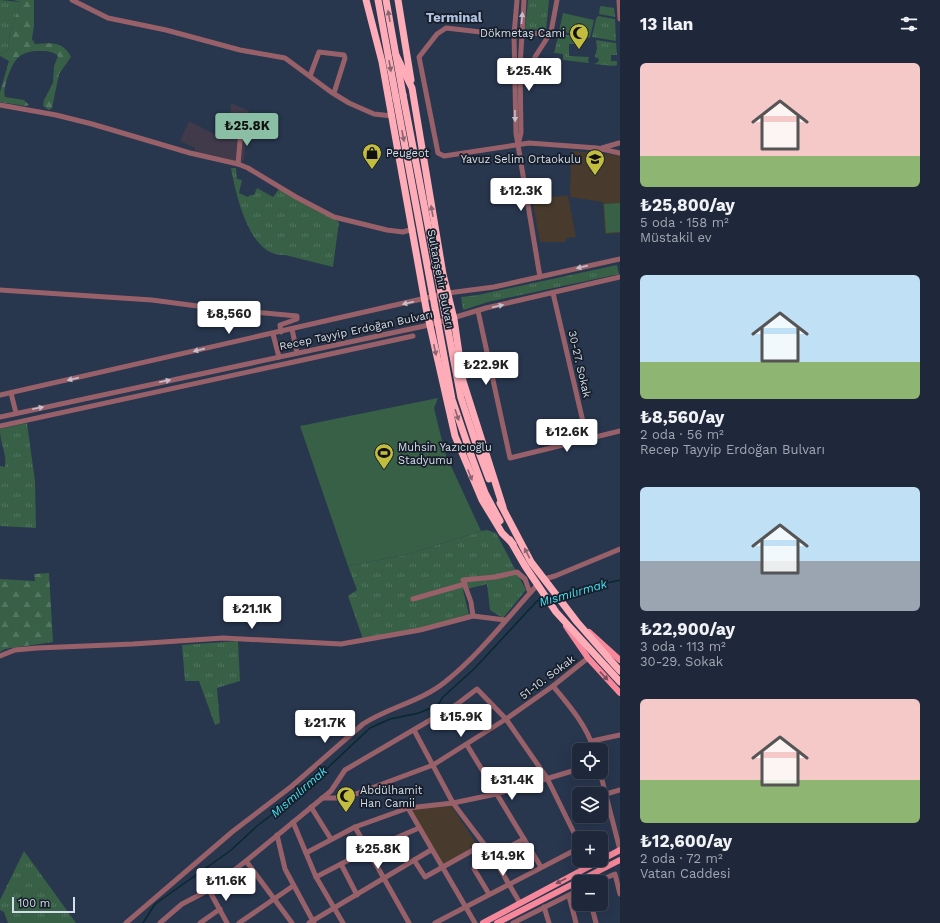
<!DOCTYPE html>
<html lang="tr">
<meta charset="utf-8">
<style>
body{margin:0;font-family:"Work Sans",sans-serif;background:#2b3445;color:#f1f3f6;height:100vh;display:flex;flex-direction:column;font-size:15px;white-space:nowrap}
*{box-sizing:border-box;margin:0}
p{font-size:13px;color:#a1a6af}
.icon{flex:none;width:22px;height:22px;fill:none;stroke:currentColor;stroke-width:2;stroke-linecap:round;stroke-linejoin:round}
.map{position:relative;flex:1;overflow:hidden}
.panel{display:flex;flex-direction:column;background:#1e283a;width:320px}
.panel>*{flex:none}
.fabs{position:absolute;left:572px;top:743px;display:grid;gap:8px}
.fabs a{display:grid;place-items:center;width:36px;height:36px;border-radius:6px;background:#1e283a;box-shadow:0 4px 16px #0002,0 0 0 1px #3c4454;font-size:20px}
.scale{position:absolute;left:12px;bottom:10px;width:63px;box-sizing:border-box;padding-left:4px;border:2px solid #d5deed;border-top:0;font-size:11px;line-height:14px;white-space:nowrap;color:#d5deed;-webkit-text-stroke:3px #171e29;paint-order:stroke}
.price{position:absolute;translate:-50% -34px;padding:0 9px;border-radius:4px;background:#fff;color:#222;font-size:13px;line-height:26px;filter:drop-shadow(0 1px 2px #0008)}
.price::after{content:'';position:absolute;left:50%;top:24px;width:12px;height:9px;margin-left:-6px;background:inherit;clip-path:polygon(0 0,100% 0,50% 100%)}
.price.active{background:#8abfa5;color:#111}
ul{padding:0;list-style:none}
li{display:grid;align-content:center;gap:8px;height:212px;padding:0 20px}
li span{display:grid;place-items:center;height:124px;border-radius:6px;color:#555}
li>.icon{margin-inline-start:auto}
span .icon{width:72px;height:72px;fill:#fffc;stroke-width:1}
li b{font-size:17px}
h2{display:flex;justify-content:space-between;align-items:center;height:48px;padding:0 20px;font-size:17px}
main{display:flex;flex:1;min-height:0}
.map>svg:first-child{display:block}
.industrial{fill:#413a4b}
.education{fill:#483b2d}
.grass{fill:url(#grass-tufts)}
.forest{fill:url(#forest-firs)}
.park{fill:#376047}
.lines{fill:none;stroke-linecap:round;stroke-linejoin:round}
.stream{stroke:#062a2f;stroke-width:1.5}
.minor{stroke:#986169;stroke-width:5}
.major{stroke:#f7889b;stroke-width:6}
.highway{stroke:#fdacb8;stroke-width:7}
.highway-bridge{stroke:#fdacb8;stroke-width:7}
.oneway{fill:#8a6570}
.oneway2{fill:#c6bfcc}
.oneway3{fill:#7c4e5c}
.labels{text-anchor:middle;stroke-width:3.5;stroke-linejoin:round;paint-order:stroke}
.poi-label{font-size:11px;fill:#d5deed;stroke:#171e29;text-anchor:start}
.street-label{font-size:11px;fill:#d5deed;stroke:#171e29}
.water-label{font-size:12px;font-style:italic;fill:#42e3f7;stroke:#171e29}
.quarter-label{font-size:13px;font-weight:bold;fill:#b1c3e1;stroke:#171e29}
</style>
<main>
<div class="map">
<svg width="620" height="923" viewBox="0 0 620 923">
<defs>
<pattern id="grass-tufts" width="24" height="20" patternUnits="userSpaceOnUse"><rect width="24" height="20" fill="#376047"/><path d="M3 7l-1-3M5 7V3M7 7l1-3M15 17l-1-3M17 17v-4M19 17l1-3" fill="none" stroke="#537662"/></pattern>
<pattern id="forest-firs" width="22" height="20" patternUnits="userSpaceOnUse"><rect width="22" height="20" fill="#376047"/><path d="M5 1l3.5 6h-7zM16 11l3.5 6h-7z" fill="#537662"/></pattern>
</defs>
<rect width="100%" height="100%" fill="#28364e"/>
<path class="industrial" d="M231,103L249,111L244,159L242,163L195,152V148L180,141L189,121L214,134L229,130Z"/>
<g class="education">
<path d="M573,151L620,155V233L605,234L603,202L570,197L571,152Z"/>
<path d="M568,196L576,237L566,238L565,242H540L532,198Z"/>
<path d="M451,805L477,845L443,865L411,809Z"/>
</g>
<g class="grass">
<path d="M0,0L21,2L10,31L8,50L0,54Z"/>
<path d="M528,0H549L546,30L525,29Z"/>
<path d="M600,6L614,8L615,17L599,14Z"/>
<path d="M598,16L615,19L616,41L592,37L596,19Z"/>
<path d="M559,33L584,39V44H569V56L589,57L588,61L589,63L563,60V54L554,53Z"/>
<path d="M596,40L616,43L617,55H611V61H617V65L614,66L594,64L598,62L599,59L595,57L597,48Z"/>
<path d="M231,168H236L237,179L242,180L239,193L248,197L250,195H254L257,188L273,197L279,189L339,222L333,267L285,255C249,258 236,194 231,168Z"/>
<path d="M617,265L619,274L488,302L463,310L461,297L478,295Z"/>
<path d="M27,423L35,481L36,528L0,526V466L5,467C7,452 0,445 0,429Z"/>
<path d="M487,530L496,533L526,590L503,618L490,610L487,584L463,590L469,615L447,623L363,639L348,596L357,590L348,566L405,555L481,531Z"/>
<path d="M238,641L240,681L217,688L220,723L215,725L199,681H185L182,645Z"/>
<path d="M24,851L76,923H8L4,912L0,910V900Z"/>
</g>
<g class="forest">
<path d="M13,0H34V26L32,39L35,44C51,43 63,41 71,57L59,74L52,108L49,110L43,106L44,100L53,83L54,66L58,56C52,51 47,51 40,51C20,51 15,58 8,76C6,82 3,91 5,97L24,100L29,105L25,106L0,102V92L9,61L0,56V54L8,50L10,31L21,2Z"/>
<path d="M49,573L53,642L5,649L0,652V579L35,581L34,574Z"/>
</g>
<g class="park">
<path d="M563,13L594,20L590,38L559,31Z"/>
<path d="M620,203V232L606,233L604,204Z"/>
<path d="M438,398L434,408L445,453L481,531L405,555L348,566L300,426Z"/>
</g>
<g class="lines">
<g class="stream">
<path d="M560,594L620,580"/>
<path d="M143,923L155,904L230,851L257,826L304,790L370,728L390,719L419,713L438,705L443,697L475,668L537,601L544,598"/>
</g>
<g class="minor">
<path d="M72,0L108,18L166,30L240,50L285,58L331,92L349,103L374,114L392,116"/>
<path d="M517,0L514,35L516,133L540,277"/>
<path d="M619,0L620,19"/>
<path d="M551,32L521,35L498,34L446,28L437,34L419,57L438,153L444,156L529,143L597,148L620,153"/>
<path d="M535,57L551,32L557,0"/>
<path d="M310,76L319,52L344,55L345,58L334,93"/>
<path d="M0,105L56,115L92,124L190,153L238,164L248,168L296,197L334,217L387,230L403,232L413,229"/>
<path d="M518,145L521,133L520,67L524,0"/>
<path d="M602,148L619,143"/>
<path d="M238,164L241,130"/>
<path d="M0,290L152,300L220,309L297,316V319L280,325L281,332"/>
<path d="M553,293L587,439"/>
<path d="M478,311L510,458L620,431"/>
<path d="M292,329L297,353"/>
<path d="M273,334L279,357"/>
<path d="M11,393L16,413"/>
<path d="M0,395L448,293L494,287L620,259"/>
<path d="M0,417L429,325L486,308L620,277"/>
<path d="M0,426L413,336"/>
<path d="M544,579L555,576L620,549"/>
<path d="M413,599L465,584"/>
<path d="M473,616L471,602L463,580L495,577L517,572L525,579L530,593"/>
<path d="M0,656L15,650L37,648L133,644L223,638L341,644L420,630L473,616L505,620"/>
<path d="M553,686C569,705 587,726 594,750"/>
<path d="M414,730L453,803L490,852L520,903"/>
<path d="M592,741L620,735"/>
<path d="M467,745L541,867"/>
<path d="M600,772L620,850"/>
<path d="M606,794L620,790"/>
<path d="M322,798H345L433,765L506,719L553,686L588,658"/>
<path d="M311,807L331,839"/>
<path d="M408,808L475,923"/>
<path d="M293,822L316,877L343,923"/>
<path d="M355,827L409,923"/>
<path d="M277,835L285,869L314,923"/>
<path d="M306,853L355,827L408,808L453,803L496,794L579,769"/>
<path d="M414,860L425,877L484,844"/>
<path d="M586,860L589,867"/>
<path d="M246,861L292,923"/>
<path d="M341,864L357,895"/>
<path d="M316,877L368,850L419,828"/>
<path d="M596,882L615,874L620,894"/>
<path d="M209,890L227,923"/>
<path d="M489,894L474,869L476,864L524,839"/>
<path d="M569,896L576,923"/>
<path d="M591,904L596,923"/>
<path d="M544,907L549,923"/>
<path d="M126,923L232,832L292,786L363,724C389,707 420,702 445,682C480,654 508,617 538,584"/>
<path d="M160,923L182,904L209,890L246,861L331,791L345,770L456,705L477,689L506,719L547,778L579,843"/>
<path d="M200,923L220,909"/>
<path d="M239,923L293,886"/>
<path d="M309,923L431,850"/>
<path d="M435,923L579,848"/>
<path d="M513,923L579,890"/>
</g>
<g class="major">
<path d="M566,626L588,658L620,693"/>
<path d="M589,632L620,660"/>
<path d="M483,923L620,850"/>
<path d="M497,923L620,860"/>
</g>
<g class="highway">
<path d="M366,0L382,62L426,308L455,436L482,500L502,533L513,544"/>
<path d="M378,0L396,98"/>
<path d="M386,0L403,95"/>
<path d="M398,0L411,80"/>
<path d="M396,55L412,88L443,274L454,319L463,381L503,507"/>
<path d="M478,450L489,479"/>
<path d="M471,455L485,493L500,521"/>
<path d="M500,503L531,562L577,622L620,671"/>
<path d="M510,540L525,566L556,612L620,682"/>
</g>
<g class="highway-bridge">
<path d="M403,95L461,398L478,450"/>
<path d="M396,98L452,399L471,455"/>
</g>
</g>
<defs><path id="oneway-solid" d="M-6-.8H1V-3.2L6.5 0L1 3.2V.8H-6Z"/></defs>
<g class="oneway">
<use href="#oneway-solid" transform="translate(389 16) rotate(-100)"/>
<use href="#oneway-solid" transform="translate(390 66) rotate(80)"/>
<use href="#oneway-solid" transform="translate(403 136) rotate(79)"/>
<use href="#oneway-solid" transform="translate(432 211) rotate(-100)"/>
<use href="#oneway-solid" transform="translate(435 350) rotate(78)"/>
<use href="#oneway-solid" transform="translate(457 415) rotate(71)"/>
<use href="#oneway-solid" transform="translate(470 475) rotate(68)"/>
<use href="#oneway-solid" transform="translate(527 553) rotate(-117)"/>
</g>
<g class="oneway2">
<use href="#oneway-solid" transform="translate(522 18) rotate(-85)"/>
<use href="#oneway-solid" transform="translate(515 116) rotate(89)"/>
<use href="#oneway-solid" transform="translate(582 267) rotate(167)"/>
<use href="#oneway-solid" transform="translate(408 303) rotate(167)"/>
<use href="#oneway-solid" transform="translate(498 306) rotate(-13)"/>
<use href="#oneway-solid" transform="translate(199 350) rotate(167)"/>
<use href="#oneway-solid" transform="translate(73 379) rotate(167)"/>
<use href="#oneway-solid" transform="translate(165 381) rotate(-12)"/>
<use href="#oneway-solid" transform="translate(38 408) rotate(-12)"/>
</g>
<g class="oneway3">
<use href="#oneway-solid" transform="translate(604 676) rotate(47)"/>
<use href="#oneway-solid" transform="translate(561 881) rotate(152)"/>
</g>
<defs>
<g id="mosque-pin" transform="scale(1)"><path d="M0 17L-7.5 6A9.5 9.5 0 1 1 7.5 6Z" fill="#c3bd3f" stroke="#171e29"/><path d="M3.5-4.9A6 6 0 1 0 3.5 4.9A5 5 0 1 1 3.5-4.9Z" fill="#111"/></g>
<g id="shop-pin" transform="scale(1)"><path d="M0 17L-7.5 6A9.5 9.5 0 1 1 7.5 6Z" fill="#c3bd3f" stroke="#171e29"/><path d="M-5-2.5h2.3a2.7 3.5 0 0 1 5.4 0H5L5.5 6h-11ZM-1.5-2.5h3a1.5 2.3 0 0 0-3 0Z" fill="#111"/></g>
<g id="school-pin" transform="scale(1)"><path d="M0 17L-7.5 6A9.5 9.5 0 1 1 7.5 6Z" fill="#c3bd3f" stroke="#171e29"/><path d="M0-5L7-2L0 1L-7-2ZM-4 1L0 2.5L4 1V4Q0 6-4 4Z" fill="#111"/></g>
<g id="stadium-pin" transform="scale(1)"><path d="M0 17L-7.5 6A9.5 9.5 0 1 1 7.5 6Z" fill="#c3bd3f" stroke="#171e29"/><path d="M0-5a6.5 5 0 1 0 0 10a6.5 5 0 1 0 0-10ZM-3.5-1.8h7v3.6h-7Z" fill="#111"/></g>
</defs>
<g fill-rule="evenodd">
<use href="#mosque-pin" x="579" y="33"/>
<use href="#shop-pin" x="372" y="153"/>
<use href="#school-pin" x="595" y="159"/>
<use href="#stadium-pin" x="384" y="453"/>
<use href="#mosque-pin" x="346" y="796"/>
</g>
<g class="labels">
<g class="poi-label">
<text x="565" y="37" text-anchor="end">Dökmetaş Cami</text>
<text x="386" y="157">Peugeot</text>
<text x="581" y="163" text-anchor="end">Yavuz Selim Ortaokulu</text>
<text x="398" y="451">Muhsin Yazıcıoğlu<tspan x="398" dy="13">Stadyumu</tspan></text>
<text x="360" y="794">Abdülhamit<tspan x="360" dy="13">Han Camii</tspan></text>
</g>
<g class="street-label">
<text transform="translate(441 279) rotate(79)" y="4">Sultanşehir Bulvarı</text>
<text transform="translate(356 330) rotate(-12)" y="4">Recep Tayyip Erdoğan Bulvarı</text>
<text transform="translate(580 364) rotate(77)" y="4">30-27. Sokak</text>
<text transform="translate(547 677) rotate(-37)" y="4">51-10. Sokak</text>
</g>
<g class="water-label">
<text transform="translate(573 593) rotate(-16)" y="4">Mısmılırmak</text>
<text transform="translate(299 792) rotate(-41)" y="4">Mısmılırmak</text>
</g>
<g class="quarter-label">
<text x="454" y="22">Terminal</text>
</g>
</g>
</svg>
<div class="fabs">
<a><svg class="icon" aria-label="locate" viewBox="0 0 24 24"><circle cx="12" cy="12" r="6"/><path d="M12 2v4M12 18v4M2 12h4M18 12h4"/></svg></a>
<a><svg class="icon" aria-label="layers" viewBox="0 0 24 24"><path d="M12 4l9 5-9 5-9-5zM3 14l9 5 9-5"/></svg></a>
<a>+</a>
<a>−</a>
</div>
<div class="scale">100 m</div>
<b class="price" style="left:529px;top:92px">₺25.4K</b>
<b class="price active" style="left:247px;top:147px">₺25.8K</b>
<b class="price" style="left:521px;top:212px">₺12.3K</b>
<b class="price" style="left:229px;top:335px">₺8,560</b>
<b class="price" style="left:486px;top:386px">₺22.9K</b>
<b class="price" style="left:567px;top:453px">₺12.6K</b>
<b class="price" style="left:252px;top:630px">₺21.1K</b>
<b class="price" style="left:461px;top:738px">₺15.9K</b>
<b class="price" style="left:325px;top:744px">₺21.7K</b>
<b class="price" style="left:512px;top:801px">₺31.4K</b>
<b class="price" style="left:378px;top:870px">₺25.8K</b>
<b class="price" style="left:503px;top:877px">₺14.9K</b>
<b class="price" style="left:226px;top:902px">₺11.6K</b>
</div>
<section class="panel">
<h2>13 ilan<svg class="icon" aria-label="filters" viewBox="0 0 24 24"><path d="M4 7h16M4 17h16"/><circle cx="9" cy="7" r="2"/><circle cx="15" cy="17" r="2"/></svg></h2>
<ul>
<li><span style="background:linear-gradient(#f6c9c9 75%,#8fb573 0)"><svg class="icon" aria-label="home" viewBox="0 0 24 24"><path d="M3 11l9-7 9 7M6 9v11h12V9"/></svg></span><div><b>₺25,800/ay</b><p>5 oda · 158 m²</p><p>Müstakil ev</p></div></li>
<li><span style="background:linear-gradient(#bfe0f5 70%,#8fb573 0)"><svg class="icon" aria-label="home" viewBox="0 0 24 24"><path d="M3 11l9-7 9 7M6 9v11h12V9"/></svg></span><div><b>₺8,560/ay</b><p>2 oda · 56 m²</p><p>Recep Tayyip Erdoğan Bulvarı</p></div></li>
<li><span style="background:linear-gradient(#bfe0f5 60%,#9aa5b1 0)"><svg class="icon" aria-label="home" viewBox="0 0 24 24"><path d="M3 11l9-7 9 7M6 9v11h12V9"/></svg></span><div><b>₺22,900/ay</b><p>3 oda · 113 m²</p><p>30-29. Sokak</p></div></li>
<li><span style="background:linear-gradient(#f6c9c9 65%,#8fb573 0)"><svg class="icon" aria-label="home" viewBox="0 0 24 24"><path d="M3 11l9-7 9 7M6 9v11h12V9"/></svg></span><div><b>₺12,600/ay</b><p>2 oda · 72 m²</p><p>Vatan Caddesi</p></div></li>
</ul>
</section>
</main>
